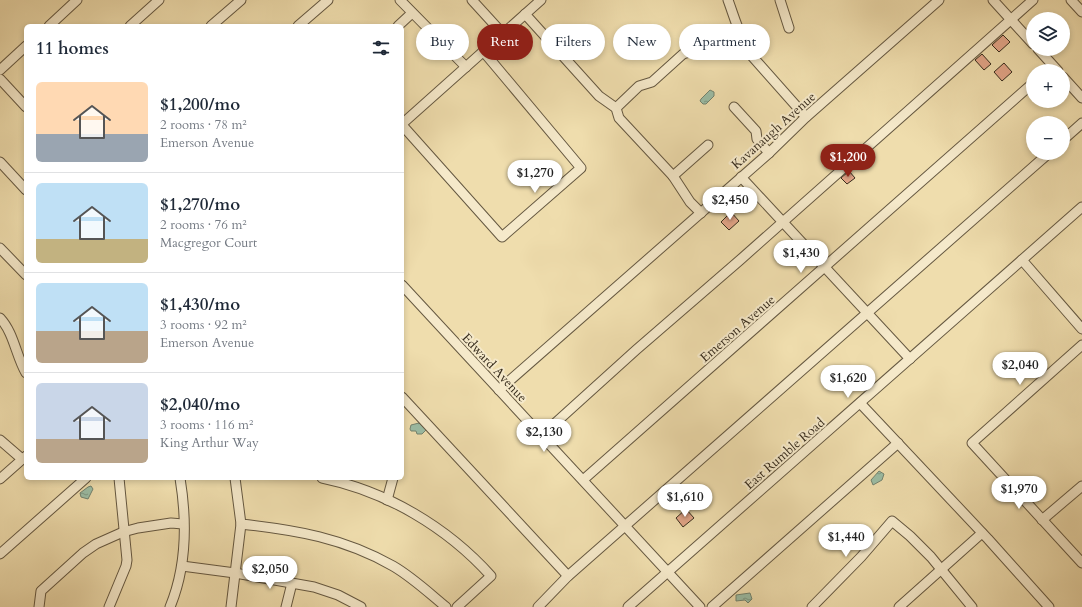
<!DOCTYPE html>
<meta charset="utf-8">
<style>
body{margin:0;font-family:Cardo,serif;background:#f6f6f7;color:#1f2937;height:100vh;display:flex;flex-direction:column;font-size:15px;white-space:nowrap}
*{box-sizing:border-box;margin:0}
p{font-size:13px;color:#747a83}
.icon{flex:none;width:22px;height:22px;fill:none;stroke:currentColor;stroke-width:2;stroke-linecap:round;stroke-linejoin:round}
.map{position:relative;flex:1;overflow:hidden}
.panel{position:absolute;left:24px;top:24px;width:380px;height:456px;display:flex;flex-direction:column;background:#fff;border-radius:6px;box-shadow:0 2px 6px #0003}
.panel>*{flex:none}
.guide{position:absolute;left:416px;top:24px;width:380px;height:36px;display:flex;gap:8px}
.controls{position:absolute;left:1026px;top:12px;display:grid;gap:8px}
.controls a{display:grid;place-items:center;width:44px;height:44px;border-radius:50%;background:#fff;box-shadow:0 2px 6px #0003;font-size:20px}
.price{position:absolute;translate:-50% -34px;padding:0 9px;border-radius:14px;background:#fff;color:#222;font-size:13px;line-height:26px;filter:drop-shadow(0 1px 2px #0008)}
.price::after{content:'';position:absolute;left:50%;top:24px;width:12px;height:9px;margin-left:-6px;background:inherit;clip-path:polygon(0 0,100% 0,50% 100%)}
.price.active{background:#8f2418;color:#fff}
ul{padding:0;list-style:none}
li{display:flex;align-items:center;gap:12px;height:100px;padding:0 12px}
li+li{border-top:1px solid #e0e1e3}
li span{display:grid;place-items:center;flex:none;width:112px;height:80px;border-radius:6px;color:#555}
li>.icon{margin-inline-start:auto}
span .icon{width:48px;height:48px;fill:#fffc;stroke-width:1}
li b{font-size:17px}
h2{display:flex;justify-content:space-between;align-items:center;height:48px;padding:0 12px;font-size:17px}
.tag{padding:0 14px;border-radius:18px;background:#fff;box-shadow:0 2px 6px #0003;font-size:14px;line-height:36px}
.tag.active{background:#8f2418;color:#fff}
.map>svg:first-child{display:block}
.water{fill:url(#water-ripples);stroke:#73836f}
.building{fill:#e2a588;stroke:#372c1d}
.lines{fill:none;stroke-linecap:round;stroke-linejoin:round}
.minor-casing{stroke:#655841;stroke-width:11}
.minor{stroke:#f5e9ca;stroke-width:9}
.labels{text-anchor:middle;stroke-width:4;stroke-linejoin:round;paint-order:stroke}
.street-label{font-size:13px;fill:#372c1d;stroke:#f5e9ca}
</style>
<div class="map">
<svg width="1082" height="607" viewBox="0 0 1082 607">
<defs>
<pattern id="water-ripples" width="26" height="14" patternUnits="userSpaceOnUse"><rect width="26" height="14" fill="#9bbda5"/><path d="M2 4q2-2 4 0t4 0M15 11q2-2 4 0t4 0" fill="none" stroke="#7f9a86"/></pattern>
</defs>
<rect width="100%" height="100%" fill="#efddad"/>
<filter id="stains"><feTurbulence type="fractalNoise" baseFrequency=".005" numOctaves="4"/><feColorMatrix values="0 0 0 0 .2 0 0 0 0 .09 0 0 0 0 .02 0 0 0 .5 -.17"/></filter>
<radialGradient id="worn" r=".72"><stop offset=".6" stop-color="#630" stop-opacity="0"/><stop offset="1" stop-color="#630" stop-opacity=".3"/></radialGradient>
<g class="water">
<path d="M710,90L714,92V96L706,104H703L700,101L701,99Z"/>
<path d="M419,423L426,430L422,434H417L416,431H411L410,429L411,425Z"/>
<path d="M879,471L884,474L882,480L873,485L871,480Z"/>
<path d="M91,486L93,489L88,499L81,497L80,493L88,487Z"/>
<path d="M750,593L752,599L748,603L745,600L736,601V595Z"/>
</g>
<g class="building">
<path d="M1003,35L1010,42L999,52L992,45Z"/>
<path d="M982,54L991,64L984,70L975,60Z"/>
<path d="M1004,63L1012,72L1002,81L994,72Z"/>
<path d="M849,171L855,178L847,184L841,178Z"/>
<path d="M731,212L739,221L729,230L721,222Z"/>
<path d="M686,509L694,518L683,527L676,518Z"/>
</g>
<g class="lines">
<g class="minor-casing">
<g id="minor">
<path d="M400,0L466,67"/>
<path d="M472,0L503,34"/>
<path d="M728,0C735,19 740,38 751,55L806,117"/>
<path d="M780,0L789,28"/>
<path d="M993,0L1033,44"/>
<path d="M1071,0L1082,12"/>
<path d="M525,14L599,96L616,108L619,118L673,176L690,202L701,213"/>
<path d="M49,26L77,0"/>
<path d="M130,26L159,0"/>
<path d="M211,26L241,0"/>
<path d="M298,26L328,0"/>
<path d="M398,26L412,13"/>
<path d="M1038,49L1058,71"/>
<path d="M0,70L26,46"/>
<path d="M1063,77L1082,98"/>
<path d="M0,79L26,107"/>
<path d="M734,107L756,131L757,139L769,153"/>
<path d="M616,108L639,86L652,82L683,54L740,35"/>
<path d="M402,124L541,0"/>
<path d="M402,125L502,237L581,168L483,51"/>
<path d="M1063,140L1082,123"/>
<path d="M0,162L26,190"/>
<path d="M673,176L708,145"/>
<path d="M741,177L910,359"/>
<path d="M0,248L26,275"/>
<path d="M1022,260L1082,329"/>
<path d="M402,285L700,607"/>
<path d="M0,318C14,333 16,356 26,373"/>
<path d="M1082,345L972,443L1082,563"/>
<path d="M499,390L769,153L806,117L939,0"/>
<path d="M402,397L568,576"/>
<path d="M860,403L988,539L1049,607"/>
<path d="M542,435L636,350L740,260L1033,0"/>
<path d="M0,440L22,459"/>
<path d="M235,478L241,524C296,530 344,538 393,566C412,577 429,593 446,607"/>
<path d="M322,478C386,491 447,527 491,576L457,607"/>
<path d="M0,479L26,456"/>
<path d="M583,480L1033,83"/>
<path d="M387,500L393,478"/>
<path d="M1042,520L1082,486"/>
<path d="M0,554L86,478"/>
<path d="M182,566L235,573L314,587L338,595L361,607"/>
<path d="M39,607L41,591L83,553L96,544L123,532L138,528L171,523L183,524"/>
<path d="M109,607L126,566L127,560L119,478"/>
<path d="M170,607C187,566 187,521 180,478"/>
<path d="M231,607L241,524"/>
<path d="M286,607L292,583"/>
<path d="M538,607L568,576L1049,153"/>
<path d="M628,607L1082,207"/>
<path d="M712,607L898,443"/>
<path d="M812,607L861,557L892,521L910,536L931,557L972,607"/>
<path d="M899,607L982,533"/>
</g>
</g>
<use href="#minor" class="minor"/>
</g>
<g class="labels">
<g class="street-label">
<text transform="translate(773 130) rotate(-42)" y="5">Kavanaugh Avenue</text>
<text transform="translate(737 328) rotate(-41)" y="5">Emerson Avenue</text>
<text transform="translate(495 367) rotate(47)" y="5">Edward Avenue</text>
<text transform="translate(784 453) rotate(-41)" y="5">East Rumble Road</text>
</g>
</g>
<rect width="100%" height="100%" filter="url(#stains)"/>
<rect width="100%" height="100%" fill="url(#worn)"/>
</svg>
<div class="controls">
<a><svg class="icon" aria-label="layers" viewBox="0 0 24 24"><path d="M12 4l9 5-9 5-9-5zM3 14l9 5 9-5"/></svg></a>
<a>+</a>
<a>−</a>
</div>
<b class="price active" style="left:848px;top:178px">$1,200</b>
<b class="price" style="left:535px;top:194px">$1,270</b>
<b class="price" style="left:730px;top:221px">$2,450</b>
<b class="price" style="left:801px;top:274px">$1,430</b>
<b class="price" style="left:1020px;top:386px">$2,040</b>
<b class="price" style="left:848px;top:399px">$1,620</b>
<b class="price" style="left:544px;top:453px">$2,130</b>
<b class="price" style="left:1019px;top:510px">$1,970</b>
<b class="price" style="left:685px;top:518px">$1,610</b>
<b class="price" style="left:846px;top:558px">$1,440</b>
<b class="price" style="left:270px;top:590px">$2,050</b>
<div class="guide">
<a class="tag">Buy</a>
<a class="tag active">Rent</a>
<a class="tag">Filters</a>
<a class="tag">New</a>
<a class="tag">Apartment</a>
</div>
<section class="panel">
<h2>11 homes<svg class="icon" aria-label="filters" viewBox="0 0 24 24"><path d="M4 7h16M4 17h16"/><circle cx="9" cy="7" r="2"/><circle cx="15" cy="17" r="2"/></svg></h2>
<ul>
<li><span style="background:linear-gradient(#ffd9b3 65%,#9aa5b1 0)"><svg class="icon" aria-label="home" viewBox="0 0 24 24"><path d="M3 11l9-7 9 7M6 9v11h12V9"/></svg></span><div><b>$1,200/mo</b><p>2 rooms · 78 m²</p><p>Emerson Avenue</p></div></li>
<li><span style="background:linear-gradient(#bfe0f5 70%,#c2b280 0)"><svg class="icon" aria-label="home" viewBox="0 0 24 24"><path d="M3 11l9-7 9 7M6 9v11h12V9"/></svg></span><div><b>$1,270/mo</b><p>2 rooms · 76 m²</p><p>Macgregor Court</p></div></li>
<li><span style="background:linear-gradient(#bfe0f5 60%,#b9a48a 0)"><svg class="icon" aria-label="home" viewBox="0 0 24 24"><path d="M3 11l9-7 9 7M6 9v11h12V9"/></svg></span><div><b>$1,430/mo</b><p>3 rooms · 92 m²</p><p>Emerson Avenue</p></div></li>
<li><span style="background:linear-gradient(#c9d6e8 70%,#b9a48a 0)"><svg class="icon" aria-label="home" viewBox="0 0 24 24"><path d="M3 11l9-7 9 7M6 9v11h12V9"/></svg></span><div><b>$2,040/mo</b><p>3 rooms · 116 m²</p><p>King Arthur Way</p></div></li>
</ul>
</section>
</div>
